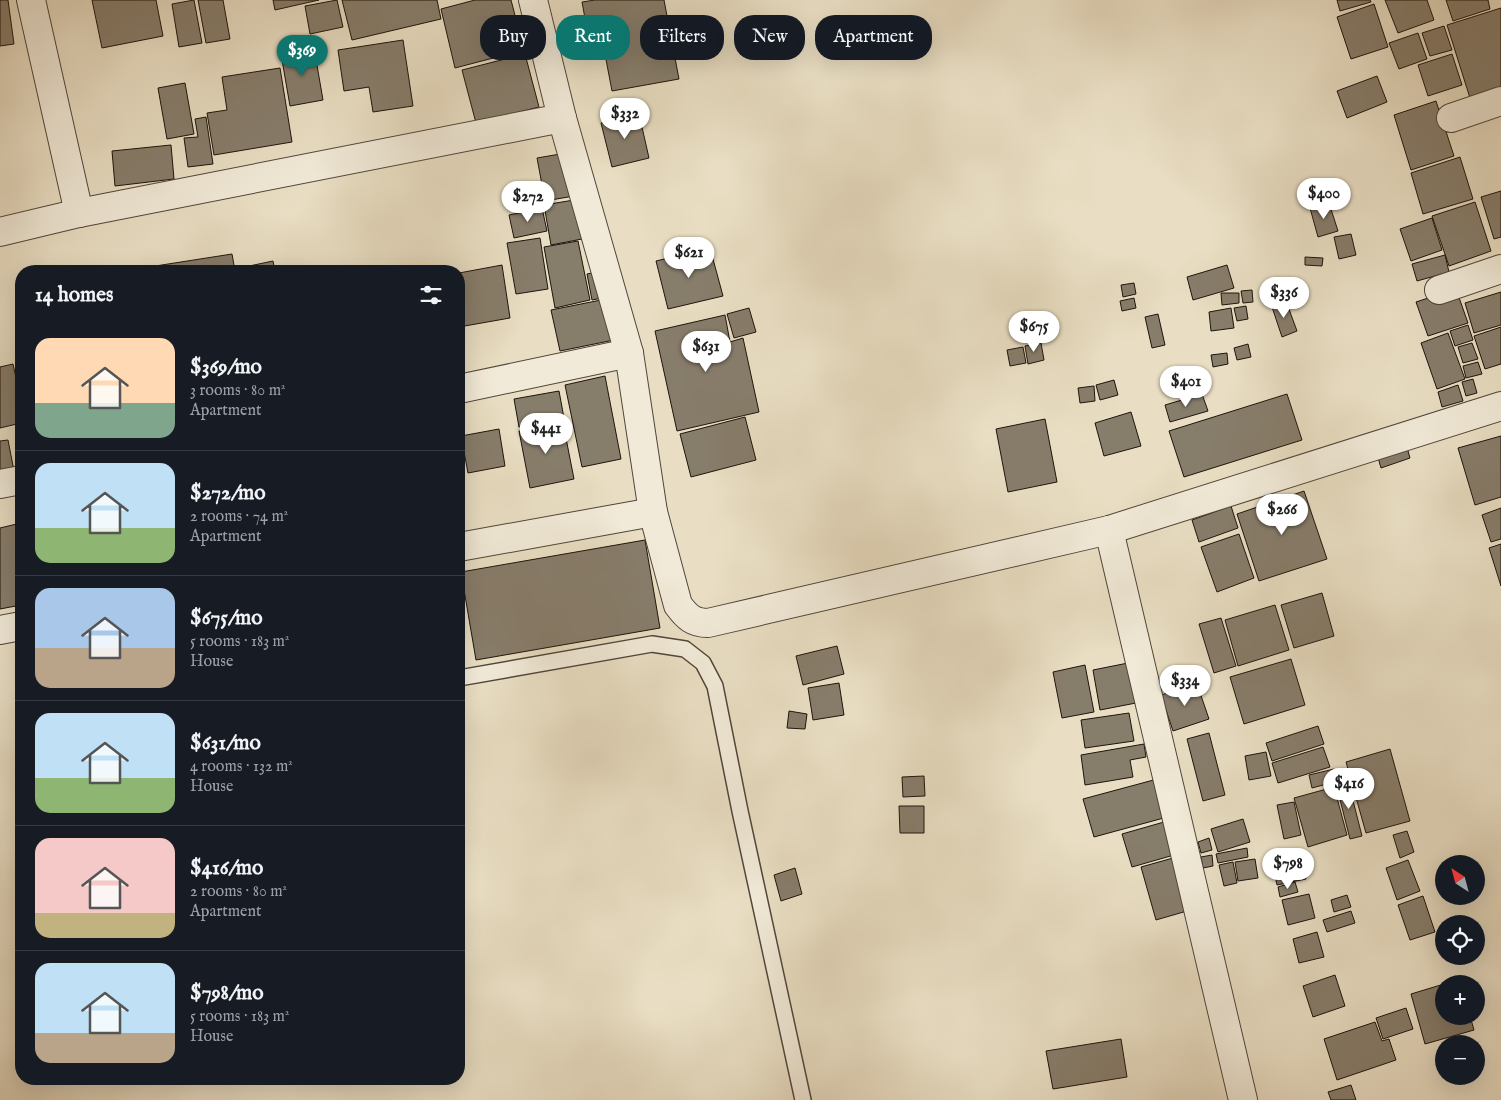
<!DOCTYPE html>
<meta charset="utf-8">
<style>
body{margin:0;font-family:"IM FELL English",serif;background:#242831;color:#f1f3f6;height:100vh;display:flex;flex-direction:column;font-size:19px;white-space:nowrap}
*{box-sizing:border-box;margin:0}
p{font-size:16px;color:#9ea1a6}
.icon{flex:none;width:28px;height:28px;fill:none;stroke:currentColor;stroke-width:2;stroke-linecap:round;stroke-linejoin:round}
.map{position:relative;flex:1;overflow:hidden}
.details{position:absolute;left:15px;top:265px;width:450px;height:820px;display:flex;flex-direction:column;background:#171b24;border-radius:20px;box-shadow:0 5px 20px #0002}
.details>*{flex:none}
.banner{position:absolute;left:480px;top:15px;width:475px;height:45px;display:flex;gap:10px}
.needle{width:32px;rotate:324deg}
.buttons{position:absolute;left:1435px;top:855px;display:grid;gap:10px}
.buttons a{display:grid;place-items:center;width:50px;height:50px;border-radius:50%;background:#171b24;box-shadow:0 5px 20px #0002;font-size:25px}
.price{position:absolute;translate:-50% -42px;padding:0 11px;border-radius:18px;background:#fff;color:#222;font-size:16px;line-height:32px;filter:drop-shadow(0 1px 2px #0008)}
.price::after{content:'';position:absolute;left:50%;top:30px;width:15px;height:11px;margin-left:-8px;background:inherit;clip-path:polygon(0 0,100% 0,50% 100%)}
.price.active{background:#0f766e;color:#fff}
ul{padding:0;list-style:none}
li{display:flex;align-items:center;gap:15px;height:125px;padding:0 20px}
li+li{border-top:1px solid #363941}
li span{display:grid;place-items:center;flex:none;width:140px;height:100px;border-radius:15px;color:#555}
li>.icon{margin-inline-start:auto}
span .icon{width:60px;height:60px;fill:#fffc;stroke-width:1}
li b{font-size:21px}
h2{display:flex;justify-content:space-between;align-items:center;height:60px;padding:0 20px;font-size:21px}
.pill{padding:0 18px;border-radius:20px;background:#171b24;box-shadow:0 5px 20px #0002;font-size:18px;line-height:45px}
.pill.active{background:#0f766e;color:#fff}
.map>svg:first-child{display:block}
.building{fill:#877d6b;stroke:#1d140c}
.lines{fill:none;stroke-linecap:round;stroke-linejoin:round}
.service-casing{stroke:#50463a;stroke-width:18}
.minor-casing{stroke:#50463a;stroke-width:30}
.tertiary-casing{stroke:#50463a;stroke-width:30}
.service{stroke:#f1ead8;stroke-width:15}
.minor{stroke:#f1ead8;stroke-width:28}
.tertiary{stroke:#f1ead8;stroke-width:28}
</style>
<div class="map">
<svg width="1501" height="1100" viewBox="0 0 1501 1100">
<rect width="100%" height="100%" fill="#e9dec3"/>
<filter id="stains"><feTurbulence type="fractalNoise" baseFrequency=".004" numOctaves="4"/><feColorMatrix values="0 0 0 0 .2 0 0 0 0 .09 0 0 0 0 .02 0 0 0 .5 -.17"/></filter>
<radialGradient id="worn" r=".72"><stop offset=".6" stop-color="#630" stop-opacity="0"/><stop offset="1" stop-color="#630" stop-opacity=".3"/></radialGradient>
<g class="building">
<path d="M0,0H8L14,44L0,46Z"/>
<path d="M92,0H156L163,36L102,48Z"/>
<path d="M194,0L202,43L179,47L172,4Z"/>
<path d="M198,0H223L230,39L206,43Z"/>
<path d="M273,0H319L275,10Z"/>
<path d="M337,0L343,27L310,34L305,6Z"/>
<path d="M342,0H437L441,19L352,40Z"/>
<path d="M475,0H511L524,50L455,68L441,9Z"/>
<path d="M595,0H664L679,79L612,91L604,49L591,51L582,2Z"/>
<path d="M1337,0H1370L1371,2L1340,11Z"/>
<path d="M1385,0H1427L1434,20L1398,33Z"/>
<path d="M1446,0H1488L1490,9L1453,21Z"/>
<path d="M1374,4L1388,47L1351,59L1337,17Z"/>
<path d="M1501,8V88L1470,98L1447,25Z"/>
<path d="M1444,26L1452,50L1430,56L1422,33Z"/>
<path d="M1418,33L1427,59L1399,69L1389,43Z"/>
<path d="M403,40L413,106L373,112L369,87L344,91L338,50Z"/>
<path d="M314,48L323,100L290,106L281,54Z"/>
<path d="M525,54L539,107L476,123L462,70Z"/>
<path d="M1452,54L1462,85L1428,96L1418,65Z"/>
<path d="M280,68L292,142L214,155L207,113L227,110L222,77Z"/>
<path d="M1377,76L1387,102L1347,118L1337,91Z"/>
<path d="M185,83L194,134L167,139L158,88Z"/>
<path d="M1436,101L1454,156L1411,170L1394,115Z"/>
<path d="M639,114L649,158L612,167L601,123Z"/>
<path d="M206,117L213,164L188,167L184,138L198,137L195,119Z"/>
<path d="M171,145L174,179L115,186L112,151Z"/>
<path d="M566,153L574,196L545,201L537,158Z"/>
<path d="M1460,157L1473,199L1423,214L1411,173Z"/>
<path d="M1501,191V237L1494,239L1481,197Z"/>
<path d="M574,200L582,239L551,245L544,205Z"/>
<path d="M1475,202L1491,251L1449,266L1432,216Z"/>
<path d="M1329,203L1338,231L1318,237L1310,208Z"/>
<path d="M542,208L547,231L514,238L509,215Z"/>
<path d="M1432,218L1442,250L1411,261L1400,229Z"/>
<path d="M1351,234L1356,255L1339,259L1334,237Z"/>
<path d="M540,238L548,289L516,294L507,243Z"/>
<path d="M578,241L590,300L555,308L544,247Z"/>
<path d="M710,248L723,296L668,309L656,261Z"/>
<path d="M232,254L235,271H150L149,267Z"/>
<path d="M1445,255L1449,272L1417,281L1412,264Z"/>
<path d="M1305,257L1323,258L1322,266L1305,265Z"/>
<path d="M273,261L275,271H235V269Z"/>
<path d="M502,265L510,318L459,327V273Z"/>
<path d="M1227,265L1234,288L1193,300L1187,277Z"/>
<path d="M602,271L607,297L592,300L587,274Z"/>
<path d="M1134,283L1136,294L1123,297L1121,285Z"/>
<path d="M1456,289L1468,323L1428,336L1416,302Z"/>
<path d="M1252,290L1253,302L1243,303L1241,291Z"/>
<path d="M1501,292V325L1474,333L1465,303Z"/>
<path d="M1221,293H1239V303L1222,305Z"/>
<path d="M1134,298L1136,308L1122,311L1120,301Z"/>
<path d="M606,299L614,340L560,351L551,310Z"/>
<path d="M1286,301L1297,331L1282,337L1272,307Z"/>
<path d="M1246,306L1248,319L1237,321L1234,308Z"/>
<path d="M749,308L756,332L734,338L727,314Z"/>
<path d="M1231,308L1234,328L1211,331L1209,312Z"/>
<path d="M1158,314L1165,345L1152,348L1145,317Z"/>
<path d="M725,315L730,342L743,338L759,412L677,431L655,331Z"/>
<path d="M1468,325L1473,340L1455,346L1450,331Z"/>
<path d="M1501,327V364L1485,369L1474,336Z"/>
<path d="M1448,333L1465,379L1437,389L1421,343Z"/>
<path d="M1041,343L1044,360L1028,364L1025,346Z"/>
<path d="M1472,343L1478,359L1463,363L1458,347Z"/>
<path d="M1248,344L1251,357L1237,360L1234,348Z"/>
<path d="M1023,347L1026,363L1010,366L1007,350Z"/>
<path d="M1227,353L1228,364L1213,367L1211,355Z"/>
<path d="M1478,362L1482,374L1466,378L1463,366Z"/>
<path d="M13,364L21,401V423L0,428V367Z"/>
<path d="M605,376L621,459L582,467L565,385Z"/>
<path d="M1473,379L1477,393L1466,396L1462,382Z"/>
<path d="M1114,380L1118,395L1100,400L1096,385Z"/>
<path d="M1458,385L1463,401L1442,407L1438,392Z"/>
<path d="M1094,386L1095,401L1080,403L1078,388Z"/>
<path d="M559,391L564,418L519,427L514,399Z"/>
<path d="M1202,394L1208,411L1170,422L1165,405Z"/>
<path d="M1287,394L1302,440L1184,477L1169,431Z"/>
<path d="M1131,412L1141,446L1104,456L1095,423Z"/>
<path d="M745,417L756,460L691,477L680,434Z"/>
<path d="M1045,419L1057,482L1008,492L996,429Z"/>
<path d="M563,423L574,479L530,488L519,431Z"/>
<path d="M499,429L505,466L468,473L461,436Z"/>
<path d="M1501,436V497L1475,505L1458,448Z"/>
<path d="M8,440L14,471L0,474V441Z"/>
<path d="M1406,444L1410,458L1381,468L1377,454Z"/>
<path d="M1304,491L1327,559L1259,581L1237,514Z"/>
<path d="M1231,506L1238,528L1199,542L1192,520Z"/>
<path d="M1501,508V539L1491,542L1482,515Z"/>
<path d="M21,523V605L0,609V528Z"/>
<path d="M1239,534L1254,578L1217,592L1201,547Z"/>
<path d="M645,540L660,628L476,660L461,572Z"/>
<path d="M1501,544V586L1489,548Z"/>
<path d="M1322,593L1334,636L1294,648L1281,605Z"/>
<path d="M1275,605L1289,650L1238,666L1225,620Z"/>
<path d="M1221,618L1236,666L1214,673L1199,624Z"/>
<path d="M837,646L844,674L803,685L796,656Z"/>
<path d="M1291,659L1305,705L1244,724L1230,677Z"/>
<path d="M1128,663L1136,703L1100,710L1093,670Z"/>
<path d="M1085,665L1094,712L1062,718L1053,672Z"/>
<path d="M839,683L844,715L813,720L808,688Z"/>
<path d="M1197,684L1209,719L1173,731L1161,695Z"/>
<path d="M789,711L807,714L805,729L787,728Z"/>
<path d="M1129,713L1134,741L1085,748L1081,720Z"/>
<path d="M1318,726L1324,744L1272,761L1266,743Z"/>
<path d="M1209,733L1225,795L1203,801L1187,739Z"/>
<path d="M1144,744L1146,757L1130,760L1133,777L1085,785L1081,755Z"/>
<path d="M1323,747L1330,767L1278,783L1272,763Z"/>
<path d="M1390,749L1410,821L1366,833L1346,762Z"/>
<path d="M1266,752L1271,776L1249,780L1245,756Z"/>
<path d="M1334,769L1338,781L1312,788L1309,775Z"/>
<path d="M924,776L925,796L903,797L902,777Z"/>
<path d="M1161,778L1171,816L1094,837L1083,799Z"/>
<path d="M1348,781L1362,836L1350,839L1336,784Z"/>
<path d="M1334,787L1347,835L1308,847L1294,798Z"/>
<path d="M1294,802L1301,835L1284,839L1277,805Z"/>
<path d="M899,806H924V833H900Z"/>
<path d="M1243,819L1250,842L1218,852L1211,829Z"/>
<path d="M1164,822L1174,855L1132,867L1122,834Z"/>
<path d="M1407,831L1414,852L1400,858L1393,835Z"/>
<path d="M1209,838L1212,850L1201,853L1198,842Z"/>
<path d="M1247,848L1248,857L1218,863L1216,854Z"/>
<path d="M1212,855L1213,866L1203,868L1201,857Z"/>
<path d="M1301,855L1306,879L1277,885L1272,861Z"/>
<path d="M1173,858L1187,911L1156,920L1141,867Z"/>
<path d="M1255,859L1258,878L1238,881L1235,862Z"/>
<path d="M1408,860L1420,891L1397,900L1386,868Z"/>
<path d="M1233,862L1237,883L1224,886L1219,865Z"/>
<path d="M795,868L802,894L781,901L774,875Z"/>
<path d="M1295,882L1298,892L1280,897L1278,887Z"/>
<path d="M1309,894L1315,918L1288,925L1282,900Z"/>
<path d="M1347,895L1351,907L1334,912L1331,900Z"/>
<path d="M1423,896L1435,932L1410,940L1398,905Z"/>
<path d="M1351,911L1355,923L1327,932L1323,920Z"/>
<path d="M1317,932L1324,957L1299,963L1293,939Z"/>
<path d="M1335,975L1345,1006L1313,1017L1303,986Z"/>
<path d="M1459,979L1461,984H1444Z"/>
<path d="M1444,984V1016H1470L1474,1030L1425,1044L1411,994Z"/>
<path d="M1406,1008L1413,1029L1383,1039L1376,1018Z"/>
<path d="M1375,1022L1382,1041L1389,1039L1396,1060L1337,1080L1324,1039Z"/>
<path d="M1121,1039L1127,1077L1053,1089L1046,1051Z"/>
<path d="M1351,1085L1356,1100H1331L1328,1092Z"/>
</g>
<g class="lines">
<g class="service-casing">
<path id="service" d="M459,678L652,644L685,649L703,663L715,686L740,811L803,1100"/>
</g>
<g class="minor-casing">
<g id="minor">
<path d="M31,0L79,213"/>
<path d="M1451,118L1501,101"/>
<path d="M0,232L79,213L562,118"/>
<path d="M1439,290L1501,269"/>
<path d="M629,353L653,512L678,605C687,617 693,623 708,623L1109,530L1501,406"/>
<path d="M1109,530L1243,1100"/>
<path d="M459,547L653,512"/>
<path d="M0,630L21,626"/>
</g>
</g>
<g class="tertiary-casing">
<g id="tertiary">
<path d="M459,389L629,353L562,118L533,0"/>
<path d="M0,484L21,480"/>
</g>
</g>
<use href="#service" class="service"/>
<use href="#minor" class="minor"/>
<use href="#tertiary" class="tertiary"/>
</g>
<rect width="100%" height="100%" filter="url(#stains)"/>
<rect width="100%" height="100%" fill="url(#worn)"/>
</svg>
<div class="buttons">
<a><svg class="needle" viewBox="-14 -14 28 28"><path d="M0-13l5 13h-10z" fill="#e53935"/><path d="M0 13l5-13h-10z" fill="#9ea1a6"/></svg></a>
<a><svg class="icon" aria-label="locate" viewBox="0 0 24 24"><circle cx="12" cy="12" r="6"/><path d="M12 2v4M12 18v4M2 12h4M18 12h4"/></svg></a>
<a>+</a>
<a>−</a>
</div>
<b class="price active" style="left:302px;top:77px">$369</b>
<b class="price" style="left:625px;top:140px">$332</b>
<b class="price" style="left:1324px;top:220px">$400</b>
<b class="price" style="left:528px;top:223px">$272</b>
<b class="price" style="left:689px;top:279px">$621</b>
<b class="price" style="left:1284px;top:319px">$336</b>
<b class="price" style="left:1034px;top:353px">$675</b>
<b class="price" style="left:706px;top:373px">$631</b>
<b class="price" style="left:1186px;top:408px">$401</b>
<b class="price" style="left:546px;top:455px">$441</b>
<b class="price" style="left:1282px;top:536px">$266</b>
<b class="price" style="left:1185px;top:707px">$334</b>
<b class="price" style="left:1349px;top:810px">$416</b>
<b class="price" style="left:1288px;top:890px">$798</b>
<div class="banner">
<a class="pill">Buy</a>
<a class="pill active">Rent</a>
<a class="pill">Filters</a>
<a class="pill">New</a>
<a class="pill">Apartment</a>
</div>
<section class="details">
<h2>14 homes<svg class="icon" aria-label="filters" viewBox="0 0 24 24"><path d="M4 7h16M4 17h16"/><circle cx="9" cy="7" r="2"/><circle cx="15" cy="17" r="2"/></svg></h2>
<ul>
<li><span style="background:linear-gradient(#ffd9b3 65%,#7fa58c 0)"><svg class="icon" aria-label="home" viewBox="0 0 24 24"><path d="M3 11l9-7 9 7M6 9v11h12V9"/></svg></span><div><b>$369/mo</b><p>3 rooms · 80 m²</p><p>Apartment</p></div></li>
<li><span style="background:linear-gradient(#bfe0f5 65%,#8fb573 0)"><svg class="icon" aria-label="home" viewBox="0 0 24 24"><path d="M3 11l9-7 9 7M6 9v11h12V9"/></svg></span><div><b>$272/mo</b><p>2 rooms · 74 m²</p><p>Apartment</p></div></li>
<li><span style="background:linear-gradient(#a9c7e8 60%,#b9a48a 0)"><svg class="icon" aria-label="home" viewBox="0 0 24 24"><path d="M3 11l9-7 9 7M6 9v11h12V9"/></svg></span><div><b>$675/mo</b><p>5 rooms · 183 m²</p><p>House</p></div></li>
<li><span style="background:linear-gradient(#bfe0f5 65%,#8fb573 0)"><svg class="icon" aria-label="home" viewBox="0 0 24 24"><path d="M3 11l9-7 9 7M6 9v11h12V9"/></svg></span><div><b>$631/mo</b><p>4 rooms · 132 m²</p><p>House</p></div></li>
<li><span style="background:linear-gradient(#f6c9c9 75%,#c2b280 0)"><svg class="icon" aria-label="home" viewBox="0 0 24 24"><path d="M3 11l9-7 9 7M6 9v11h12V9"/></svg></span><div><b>$416/mo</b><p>2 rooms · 80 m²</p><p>Apartment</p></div></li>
<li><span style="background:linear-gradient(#bfe0f5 70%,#b9a48a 0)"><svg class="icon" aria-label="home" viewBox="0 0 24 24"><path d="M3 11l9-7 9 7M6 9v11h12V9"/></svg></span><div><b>$798/mo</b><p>5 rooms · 183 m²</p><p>House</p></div></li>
</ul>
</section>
</div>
